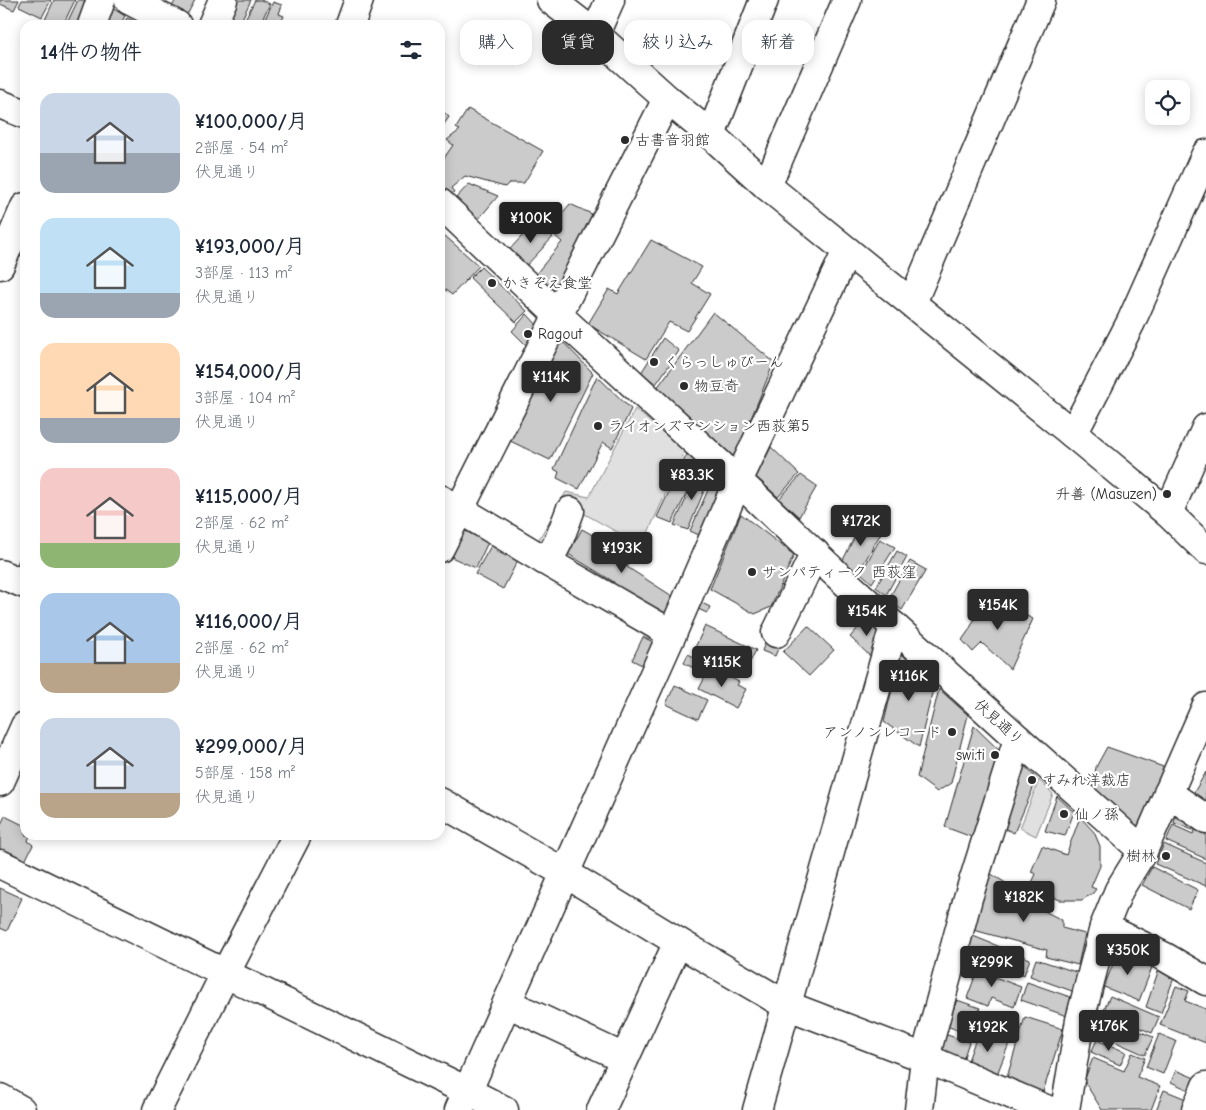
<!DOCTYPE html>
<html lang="ja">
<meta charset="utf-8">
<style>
body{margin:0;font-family:"Comic Neue","Klee One",sans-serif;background:#f6f6f7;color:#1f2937;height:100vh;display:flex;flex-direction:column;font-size:19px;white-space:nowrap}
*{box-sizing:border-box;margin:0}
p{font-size:16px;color:#747a83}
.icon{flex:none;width:28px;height:28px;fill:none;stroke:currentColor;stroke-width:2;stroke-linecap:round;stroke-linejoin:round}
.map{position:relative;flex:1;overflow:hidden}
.panel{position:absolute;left:20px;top:20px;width:425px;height:820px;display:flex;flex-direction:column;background:#fff;border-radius:15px;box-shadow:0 2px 12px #0003}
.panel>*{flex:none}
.banner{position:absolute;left:460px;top:20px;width:475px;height:45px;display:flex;gap:10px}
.tools{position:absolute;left:1145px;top:80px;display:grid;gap:10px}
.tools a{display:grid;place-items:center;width:45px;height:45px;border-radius:10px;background:#fff;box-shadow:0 2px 12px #0003;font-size:25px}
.price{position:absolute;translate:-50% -42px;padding:0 11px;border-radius:5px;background:#2b2b2b;color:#fff;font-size:16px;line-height:32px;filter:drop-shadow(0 1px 2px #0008)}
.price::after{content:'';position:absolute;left:50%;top:30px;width:15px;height:11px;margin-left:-8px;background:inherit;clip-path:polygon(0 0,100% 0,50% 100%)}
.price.active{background:#222;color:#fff}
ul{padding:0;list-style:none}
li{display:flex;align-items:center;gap:15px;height:125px;padding:0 20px}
li span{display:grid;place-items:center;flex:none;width:140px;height:100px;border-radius:15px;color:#555}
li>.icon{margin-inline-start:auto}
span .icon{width:60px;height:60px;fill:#fffc;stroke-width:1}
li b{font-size:21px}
h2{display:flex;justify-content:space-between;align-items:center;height:60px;padding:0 20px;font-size:21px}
.tag{padding:0 18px;border-radius:15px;background:#fff;box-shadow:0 2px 12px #0003;font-size:18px;line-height:45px}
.tag.active{background:#2b2b2b;color:#fff}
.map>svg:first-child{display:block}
.green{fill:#e0e0e0;stroke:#868686}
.building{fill:#cbcbcb;stroke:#2b2b2b}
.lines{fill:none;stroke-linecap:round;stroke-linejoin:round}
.minor-casing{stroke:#2b2b2b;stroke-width:31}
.minor{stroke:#fff;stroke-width:28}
.poi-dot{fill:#2b2b2b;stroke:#fff;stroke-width:2}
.labels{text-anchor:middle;stroke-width:4.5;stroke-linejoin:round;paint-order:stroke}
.poi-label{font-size:15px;fill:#2b2b2b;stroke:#fff;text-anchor:start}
.street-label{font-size:15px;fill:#2b2b2b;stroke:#fff}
</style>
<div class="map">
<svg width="1206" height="1110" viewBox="0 0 1206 1110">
<rect width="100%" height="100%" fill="#fff"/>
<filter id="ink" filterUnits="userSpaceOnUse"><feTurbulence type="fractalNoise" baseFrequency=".02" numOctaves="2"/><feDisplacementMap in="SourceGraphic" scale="10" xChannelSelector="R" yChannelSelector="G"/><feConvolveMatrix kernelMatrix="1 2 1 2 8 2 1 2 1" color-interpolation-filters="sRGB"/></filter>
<g filter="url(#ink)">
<g class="green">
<path d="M635,409L685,451L642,546L583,513L560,561L535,546L566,492L589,497Z"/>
<path d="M1039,780L1053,794L1036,836L1020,828Z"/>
</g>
<g class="building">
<path d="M0,0H19L14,10L0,4Z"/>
<path d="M22,0H51L42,17L19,6Z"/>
<path d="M54,0H75L63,25H49L44,22Z"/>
<path d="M78,0H91L83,25H66Z"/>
<path d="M176,0H195L187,15L172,6Z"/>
<path d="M228,0H251L239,25H215Z"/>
<path d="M255,0H261L270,4L259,25H242Z"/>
<path d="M273,2L282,5L279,14L284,16L280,25H262Z"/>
<path d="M109,6L125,16L120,25H102Z"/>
<path d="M127,18L142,25H123Z"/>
<path d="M440,108L449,117L440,130Z"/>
<path d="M468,109L543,151L524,183H509L505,187L465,176L451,188L454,192L450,195L440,186V164L453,145L447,140L460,130L456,128Z"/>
<path d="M469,184L498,196L477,221L454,200Z"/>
<path d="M570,204L594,215L559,289L551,290L535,275L562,242L548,230Z"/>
<path d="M536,221L553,237L526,266L509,250Z"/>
<path d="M444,235L479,266L452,295L440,286V240Z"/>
<path d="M651,240L702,267L692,283L710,294L687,331L669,322L646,359L588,324L609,289L618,294Z"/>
<path d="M481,267L527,311L516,322L470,278Z"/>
<path d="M713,312L774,362L734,461L657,388Z"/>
<path d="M527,314L540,328L529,348L512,331Z"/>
<path d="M663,338L679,351L656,384L641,373Z"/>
<path d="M564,343L593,373L550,460L506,439L552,348Z"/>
<path d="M597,376L631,409L612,448L603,442L579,489L557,478L559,472L554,469Z"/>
<path d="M771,447L799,474L778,497L756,477Z"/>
<path d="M687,454L700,466L672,523L657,517Z"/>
<path d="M700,469L708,476V481L688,530L674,525Z"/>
<path d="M801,475L817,486L799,517L779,499Z"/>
<path d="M711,483L721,492L706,538L690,531Z"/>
<path d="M741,514L794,555L771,607L755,614L710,589Z"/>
<path d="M861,524L881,533L858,573L843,560Z"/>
<path d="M582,529L633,558L627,567L680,601L667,621L611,587L614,582L568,554Z"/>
<path d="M463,530L488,542L476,568L451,557Z"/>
<path d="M880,539L895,547L872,583L861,573Z"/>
<path d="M492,544L498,547L496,551L506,556L509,552L519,558L503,589L475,574Z"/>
<path d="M25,546V567L17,564Z"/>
<path d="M897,551L907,557L886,595L876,587Z"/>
<path d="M910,561L926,570L902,610L888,600Z"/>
<path d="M986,596L1033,619L1010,669L982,643L973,652L962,640L969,630Z"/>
<path d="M702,603L710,607L707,613L698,609Z"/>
<path d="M866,619L882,634L874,643L878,647L870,656L850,637Z"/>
<path d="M705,626L756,650L743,676L693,652Z"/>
<path d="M808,626L834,650L809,676L783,652Z"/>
<path d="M768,634L782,639L775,656L762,651Z"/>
<path d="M643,637L655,643L644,666L632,660Z"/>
<path d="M901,653L934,685L919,747L884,722Z"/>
<path d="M688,654L708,664L703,673L684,663Z"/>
<path d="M710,667L739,682L737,685L746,689L736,708L699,689Z"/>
<path d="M675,685L707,700L698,719L666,704Z"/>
<path d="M939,689L968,715L951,783L937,792L917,777Z"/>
<path d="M974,726L1004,755L977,839L945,827Z"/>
<path d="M1107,747L1169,769L1144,827H1135L1093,787L1096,767Z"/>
<path d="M1020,761L1037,779L1014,833L998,825Z"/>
<path d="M1206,772V808L1190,799Z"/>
<path d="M1057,796L1074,812L1065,836L1045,831Z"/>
<path d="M1177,809L1197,820L1193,830L1174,823Z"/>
<path d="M5,816L25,826V835H30L28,841L33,845L23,865L0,855V826Z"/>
<path d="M1080,817L1094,832L1100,846V866L1091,887L1096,889L1093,893L1082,900H1060L1030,887L1036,874L1031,872L1042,846L1066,855Z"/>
<path d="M1173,825L1193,834L1195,830L1206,834V859L1166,841Z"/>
<path d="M1164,844L1206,863V886L1155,864Z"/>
<path d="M1152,867L1198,890L1189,909L1142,885Z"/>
<path d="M988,872L1017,890L1015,896L1062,920V928L1085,934L1078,965L1046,957L1047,950L970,929Z"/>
<path d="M0,888L22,898L7,931L0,928Z"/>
<path d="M973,936L1030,959L1024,975L967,952Z"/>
<path d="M1118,951L1153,965L1139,1001L1104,987Z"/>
<path d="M1036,959L1079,973L1072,991L1030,976Z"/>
<path d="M980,963L995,968L992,976L1021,987L1014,1007L991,998L988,1006L967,998Z"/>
<path d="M1159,969L1175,975L1161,1013L1146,1007Z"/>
<path d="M1027,982L1073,998L1067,1016L1021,1000Z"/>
<path d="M1176,986L1189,991L1185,1001L1206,1009V1043L1160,1025Z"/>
<path d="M1110,996L1159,1017L1152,1033L1103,1012Z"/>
<path d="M957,1000L980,1008L970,1035L947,1026Z"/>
<path d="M1025,1017L1063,1029L1042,1095L1005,1084Z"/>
<path d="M1115,1021L1153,1037L1145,1055L1107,1038Z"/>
<path d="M979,1030L1010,1041L996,1077L966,1066Z"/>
<path d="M944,1034L969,1042L961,1066L936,1058Z"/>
<path d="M1159,1034L1176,1041L1163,1074L1146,1067Z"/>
<path d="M1097,1040L1126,1052L1120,1065L1091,1052Z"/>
<path d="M1132,1053L1145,1058L1137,1077L1160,1086L1151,1110H1102L1084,1081L1093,1058L1124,1071Z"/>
<path d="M1176,1070L1197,1079L1191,1091L1171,1082Z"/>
<path d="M1164,1090L1191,1101L1188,1110H1156Z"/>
</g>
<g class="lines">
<g class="minor-casing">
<g id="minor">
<path d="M129,0L177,25"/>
<path d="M551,0L595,34L667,99L711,135L767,186L1073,434L1168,513L1206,550"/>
<path d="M92,25L101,0"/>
<path d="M212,25L223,0"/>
<path d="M350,25L359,0"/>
<path d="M595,34L610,0"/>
<path d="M0,104L25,114"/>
<path d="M711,135L764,0"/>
<path d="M767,186L847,0"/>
<path d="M440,203L558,315L751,493L833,571L1018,739L1143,851"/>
<path d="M0,265L25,207"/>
<path d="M912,303L1041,0"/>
<path d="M1073,434L1131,322L1206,154"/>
<path d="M440,499L459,509L544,560L672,634"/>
<path d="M1168,513L1206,428"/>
<path d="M440,548L667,99"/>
<path d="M544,560L554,550L559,540L570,511"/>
<path d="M0,574L25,584"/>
<path d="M776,633L815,553"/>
<path d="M0,782L25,726"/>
<path d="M1168,793L1206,819"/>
<path d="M440,802L565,873L678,942L786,1005L925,1058L1048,1110"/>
<path d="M0,864L467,1091L504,1110"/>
<path d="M1104,927L1165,957L1206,981"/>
<path d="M507,1003L624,1058"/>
<path d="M0,1098L21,1110"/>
<path d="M157,1110L225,974L297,835"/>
<path d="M459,1110L672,634L738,481L847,251"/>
<path d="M601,1110L678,942"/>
<path d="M757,1110L894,626"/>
<path d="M919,1110L925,1058L968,898L1018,739"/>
<path d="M1065,1110L1080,1020L1104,927L1119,890L1143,851L1206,707"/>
<path d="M1196,1110L1206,1086"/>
</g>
</g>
<use href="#minor" class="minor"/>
</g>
</g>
<g class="poi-dot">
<circle cx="625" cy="140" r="5"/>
<circle cx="492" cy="283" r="5"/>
<circle cx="528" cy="334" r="5"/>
<circle cx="654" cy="362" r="5"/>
<circle cx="684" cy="386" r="5"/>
<circle cx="598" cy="426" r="5"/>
<circle cx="1167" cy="494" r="5"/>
<circle cx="752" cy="572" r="5"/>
<circle cx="952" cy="732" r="5"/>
<circle cx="995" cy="755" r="5"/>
<circle cx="1032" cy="780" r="5"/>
<circle cx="1064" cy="814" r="5"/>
<circle cx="1166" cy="856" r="5"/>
</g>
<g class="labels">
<g class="poi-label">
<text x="635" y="145">古書音羽館</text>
<text x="502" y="288">かきぞえ食堂</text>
<text x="538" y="339">Ragout</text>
<text x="664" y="367">くらっしゅびーん</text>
<text x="694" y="391">物豆奇</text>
<text x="608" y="431">ライオンズマンション西荻第5</text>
<text x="1157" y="499" text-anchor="end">升善 (Masuzen)</text>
<text x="762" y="577">サンパティーク 西荻窪</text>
<text x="942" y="737" text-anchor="end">アンノンレコード</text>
<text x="985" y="760" text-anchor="end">swi:ti</text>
<text x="1042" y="785">すみれ洋裁店</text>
<text x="1074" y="819">仙ノ孫</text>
<text x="1156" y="861" text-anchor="end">樹林</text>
</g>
<g class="street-label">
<text transform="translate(999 722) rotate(42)" y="5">伏見通り</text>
</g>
</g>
</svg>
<div class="tools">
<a><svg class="icon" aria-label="locate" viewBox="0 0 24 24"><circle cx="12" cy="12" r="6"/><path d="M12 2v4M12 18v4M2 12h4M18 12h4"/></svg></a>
</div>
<b class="price active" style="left:531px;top:244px">¥100K</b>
<b class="price" style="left:551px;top:403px">¥114K</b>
<b class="price" style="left:692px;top:501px">¥83.3K</b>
<b class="price" style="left:861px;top:547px">¥172K</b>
<b class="price" style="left:622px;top:574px">¥193K</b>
<b class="price" style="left:998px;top:631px">¥154K</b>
<b class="price" style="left:867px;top:637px">¥154K</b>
<b class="price" style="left:722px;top:688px">¥115K</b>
<b class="price" style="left:909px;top:702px">¥116K</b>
<b class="price" style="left:1024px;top:923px">¥182K</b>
<b class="price" style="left:1128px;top:976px">¥350K</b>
<b class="price" style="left:992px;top:988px">¥299K</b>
<b class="price" style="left:1109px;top:1052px">¥176K</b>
<b class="price" style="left:988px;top:1053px">¥192K</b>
<div class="banner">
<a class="tag">購入</a>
<a class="tag active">賃貸</a>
<a class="tag">絞り込み</a>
<a class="tag">新着</a>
</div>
<section class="panel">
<h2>14件の物件<svg class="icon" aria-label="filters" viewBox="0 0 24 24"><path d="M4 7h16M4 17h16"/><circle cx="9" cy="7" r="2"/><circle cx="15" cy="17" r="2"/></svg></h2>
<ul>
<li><span style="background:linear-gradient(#c9d6e8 60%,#9aa5b1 0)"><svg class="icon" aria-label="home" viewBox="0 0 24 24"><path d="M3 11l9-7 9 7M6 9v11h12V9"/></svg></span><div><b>¥100,000/月</b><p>2部屋 · 54 m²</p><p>伏見通り</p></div></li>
<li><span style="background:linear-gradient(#bfe0f5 75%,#9aa5b1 0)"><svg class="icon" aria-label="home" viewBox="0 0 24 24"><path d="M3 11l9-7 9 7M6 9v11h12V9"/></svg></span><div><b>¥193,000/月</b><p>3部屋 · 113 m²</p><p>伏見通り</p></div></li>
<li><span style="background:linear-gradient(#ffd9b3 75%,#9aa5b1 0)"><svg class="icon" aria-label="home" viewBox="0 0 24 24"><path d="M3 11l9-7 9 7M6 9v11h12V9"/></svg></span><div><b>¥154,000/月</b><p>3部屋 · 104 m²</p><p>伏見通り</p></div></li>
<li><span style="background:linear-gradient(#f6c9c9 75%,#8fb573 0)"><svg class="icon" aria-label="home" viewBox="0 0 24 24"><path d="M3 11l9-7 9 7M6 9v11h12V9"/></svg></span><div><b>¥115,000/月</b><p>2部屋 · 62 m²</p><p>伏見通り</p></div></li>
<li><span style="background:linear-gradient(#a9c7e8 70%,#b9a48a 0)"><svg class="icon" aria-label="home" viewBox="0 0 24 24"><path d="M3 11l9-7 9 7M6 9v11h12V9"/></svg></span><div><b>¥116,000/月</b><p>2部屋 · 62 m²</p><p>伏見通り</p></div></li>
<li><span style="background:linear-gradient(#c9d6e8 75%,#b9a48a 0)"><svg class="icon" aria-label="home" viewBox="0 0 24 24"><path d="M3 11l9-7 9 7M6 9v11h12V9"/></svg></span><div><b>¥299,000/月</b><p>5部屋 · 158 m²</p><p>伏見通り</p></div></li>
</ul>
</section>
</div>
